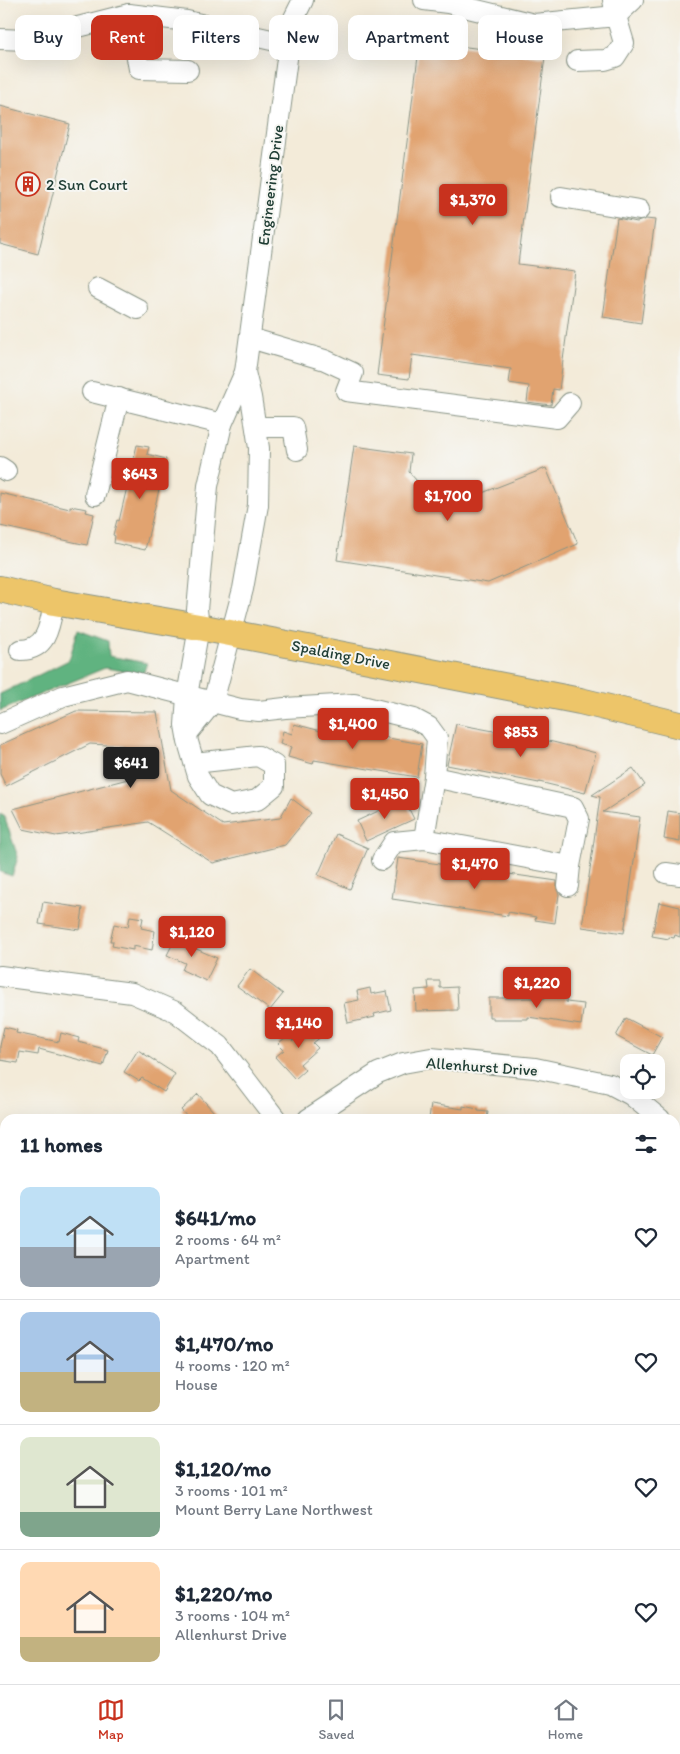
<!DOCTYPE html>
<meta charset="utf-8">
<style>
body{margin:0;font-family:Itim,sans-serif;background:#f6f6f7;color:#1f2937;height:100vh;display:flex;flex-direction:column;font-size:19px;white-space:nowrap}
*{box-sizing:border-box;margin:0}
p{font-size:16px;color:#747a83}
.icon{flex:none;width:28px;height:28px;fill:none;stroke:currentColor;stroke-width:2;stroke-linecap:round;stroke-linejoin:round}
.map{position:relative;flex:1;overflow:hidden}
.side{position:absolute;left:0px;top:1114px;width:680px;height:571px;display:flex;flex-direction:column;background:#fff;border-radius:15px 15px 0 0;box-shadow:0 5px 20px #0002}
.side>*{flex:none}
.hud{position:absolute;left:15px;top:15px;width:650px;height:45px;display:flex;gap:10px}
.fabs{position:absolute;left:620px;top:1054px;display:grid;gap:10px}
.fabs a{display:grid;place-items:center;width:45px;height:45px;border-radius:10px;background:#fff;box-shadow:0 5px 20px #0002;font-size:25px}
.price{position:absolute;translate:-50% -42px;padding:0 11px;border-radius:5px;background:#c8321e;color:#fff;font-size:16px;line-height:32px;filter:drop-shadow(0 1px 2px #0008)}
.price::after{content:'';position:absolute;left:50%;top:30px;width:15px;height:11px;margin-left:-8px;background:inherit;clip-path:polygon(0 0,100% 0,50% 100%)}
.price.active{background:#222;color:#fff}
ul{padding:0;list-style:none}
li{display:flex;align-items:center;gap:15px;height:125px;padding:0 20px}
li+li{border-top:1px solid #e0e1e3}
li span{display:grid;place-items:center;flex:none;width:140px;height:100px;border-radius:10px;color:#555}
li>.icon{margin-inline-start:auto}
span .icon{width:60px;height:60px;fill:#fffc;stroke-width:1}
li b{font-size:21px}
h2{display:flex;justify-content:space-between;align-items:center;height:60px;padding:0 20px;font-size:21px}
.chip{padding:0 18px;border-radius:10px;background:#fff;box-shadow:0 5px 20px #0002;font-size:18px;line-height:45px}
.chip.active{background:#c8321e;color:#fff}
.menu{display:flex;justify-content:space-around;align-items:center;height:70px;border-top:1px solid #e0e1e3;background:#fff;font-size:14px;color:#747a83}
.menu a{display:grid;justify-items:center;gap:2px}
.menu .active{color:#c8321e}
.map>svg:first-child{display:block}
.forest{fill:#61b380;stroke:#40785a}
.building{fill:#e1a370}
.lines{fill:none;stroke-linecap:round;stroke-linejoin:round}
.minor-casing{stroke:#899486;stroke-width:22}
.major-casing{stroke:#899486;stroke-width:28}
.minor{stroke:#fff;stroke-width:20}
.major{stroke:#edc569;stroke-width:26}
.labels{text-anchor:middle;stroke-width:4;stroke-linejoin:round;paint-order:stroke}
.poi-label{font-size:16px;fill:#1f3d34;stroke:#f6f6f2;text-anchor:start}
.street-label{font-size:16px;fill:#1f3d34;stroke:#f6f6f2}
</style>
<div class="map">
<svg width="680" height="1684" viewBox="0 0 680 1684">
<rect width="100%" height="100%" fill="#f6f6f2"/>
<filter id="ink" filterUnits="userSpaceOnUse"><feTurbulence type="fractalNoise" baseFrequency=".02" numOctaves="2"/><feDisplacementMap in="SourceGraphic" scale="10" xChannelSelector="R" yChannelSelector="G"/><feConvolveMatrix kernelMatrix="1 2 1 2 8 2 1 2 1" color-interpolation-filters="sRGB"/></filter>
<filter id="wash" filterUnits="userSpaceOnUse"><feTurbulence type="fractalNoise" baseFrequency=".0096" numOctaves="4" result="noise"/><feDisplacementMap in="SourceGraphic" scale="20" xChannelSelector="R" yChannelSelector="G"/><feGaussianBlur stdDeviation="1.12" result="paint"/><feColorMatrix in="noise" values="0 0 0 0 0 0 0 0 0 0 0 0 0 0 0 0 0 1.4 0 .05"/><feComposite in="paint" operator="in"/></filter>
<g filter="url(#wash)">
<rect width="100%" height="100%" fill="#f3ebd9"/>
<g class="forest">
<path d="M78,630L108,641L109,656L147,663L143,674L105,668L0,711V694L69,660Z"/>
<path d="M0,814L4,816L18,857L12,876L0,872Z"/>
</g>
<g id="blocks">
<g class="building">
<path d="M420,41L545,57L518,264L575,271L559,390L553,389L551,405L527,402L529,386L509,383L511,369L412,355L409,379L377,375Z"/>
<path d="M0,106L70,124L38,254L0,244Z"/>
<path d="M617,218L637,222L646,219L655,220L641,323L603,317Z"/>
<path d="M137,445L149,447L147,454L166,459L145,550L114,543L115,536L113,535L117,520L119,521Z"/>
<path d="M354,446L411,454L409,472L424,489L472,497L546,468L578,544L488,583L337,560Z"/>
<path d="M0,493L70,509V506L87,509L86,512L94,514L87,545L0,526Z"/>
<path d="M76,711L157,712L171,790L223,825L280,818L291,798L311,813L285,845L213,863L148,822L56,836L23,829L13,809L128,779L124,746L90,744L6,786L0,774V745Z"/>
<path d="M294,724L325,732L326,727L422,744L417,777L314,760L313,764L288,757L291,747L280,744L283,731L292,734Z"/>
<path d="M456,724L553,742L596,753L585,793L539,782V783L447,765Z"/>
<path d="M633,768L645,785L603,812L640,817L624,933L582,927L600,797L592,795Z"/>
<path d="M404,799L414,819L366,841L357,821Z"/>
<path d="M668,811L680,813V842L664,839Z"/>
<path d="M336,834L368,848L350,889L318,875Z"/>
<path d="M398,858L557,881V890L559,894L555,923L535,920L536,917L508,912V916L392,899Z"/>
<path d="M43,902L83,908L80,930L39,924Z"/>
<path d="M659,902L680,907V937L675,935L674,938L669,937V939L652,936Z"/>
<path d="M130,916L143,918L141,928L155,931L152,950L133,946V950L112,946L113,941H110L114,924L128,927Z"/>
<path d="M177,935L196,944L194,948L217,958L206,981L182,970L185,963L167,955Z"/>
<path d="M250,969L283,994L270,1010L237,986Z"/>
<path d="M428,981H440V988L457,987L458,1010L416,1011L415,990L429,989Z"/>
<path d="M370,988L371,994L387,991L391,1010L374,1014L375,1017L348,1023L344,1003L359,1000L357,991Z"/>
<path d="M546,992L567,995L566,1002L584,1004L581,1025L528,1017V1019H493V1017H489V998H545Z"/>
<path d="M626,1018L662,1037L652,1055L616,1036Z"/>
<path d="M315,1021L326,1033L313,1043L318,1048L300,1064L305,1070L295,1079L275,1057L284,1050L278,1044L288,1035L293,1041Z"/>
<path d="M4,1027L17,1030L16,1033L59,1042L61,1033L79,1038L78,1042L108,1050L103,1066L39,1049L38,1055L20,1052L18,1063L0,1060V1046Z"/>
<path d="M138,1050L175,1074L164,1092L142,1078L139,1081L124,1072Z"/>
<path d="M198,1094L220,1119H189L181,1110Z"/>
<path d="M431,1104L463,1109V1106L478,1109V1111L488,1112L487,1119H429Z"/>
</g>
</g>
</g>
<g filter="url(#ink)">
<use href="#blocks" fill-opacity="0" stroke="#899486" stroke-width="1"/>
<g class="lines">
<g class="minor-casing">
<g id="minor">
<path d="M424,0L448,3L534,24L616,16L624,43L615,57L605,60L577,61"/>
<path d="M613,0L616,16L633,0"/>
<path d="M129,14L139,69L188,70"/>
<path d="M0,39L27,40L129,14L187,21L289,44"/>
<path d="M561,197L639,210"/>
<path d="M98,288L138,309"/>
<path d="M250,338L325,360L353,373L346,391L557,418L570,403"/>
<path d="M92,392L222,424"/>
<path d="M256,427H293L297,450"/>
<path d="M0,467L6,471"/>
<path d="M95,495L119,398"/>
<path d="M20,650C48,650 50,624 54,602"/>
<path d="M0,724L63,696L127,680L240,709L259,711L285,708L354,704L414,719L429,727L437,738L434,777L424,839"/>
<path d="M187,734L213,702L243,589L258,505L259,448L251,397L245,372"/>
<path d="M194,763L258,756L274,765V786L257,800L231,805L210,795L198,776L188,742L185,725L187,696L199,627L197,610L208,486L222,424L245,372L289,44L294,18L303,0"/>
<path d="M434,777L573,807L579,819L570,866L568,886"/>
<path d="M382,860L394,842L424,839L570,866"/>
<path d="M666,873L680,875"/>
<path d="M0,976L132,993L176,1012L220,1046L276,1119"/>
<path d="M308,1119L378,1073L403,1063L431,1058L535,1068L610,1084L631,1095L660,1119"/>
<path d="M675,1139L680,1149"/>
<path d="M2,1215L5,1216"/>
<path d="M675,1289L680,1291L675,1320"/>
<path d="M675,1417L680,1431"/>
<path d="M0,1455L5,1454"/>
<path d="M675,1559L680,1555"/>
<path d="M363,1683H394L414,1680"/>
<path d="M13,1684L23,1680"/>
</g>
</g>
<g class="major-casing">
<path id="major" d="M0,589L54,602L199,627L580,701L680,725"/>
</g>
<use href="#minor" class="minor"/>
<use href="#major" class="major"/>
</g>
</g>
<defs>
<g id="building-ring" transform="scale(1.25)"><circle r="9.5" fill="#f6f6f2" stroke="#c8321e" stroke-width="1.5"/><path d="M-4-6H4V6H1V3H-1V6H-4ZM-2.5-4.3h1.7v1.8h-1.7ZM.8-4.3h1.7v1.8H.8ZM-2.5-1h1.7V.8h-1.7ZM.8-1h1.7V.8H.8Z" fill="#c8321e"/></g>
</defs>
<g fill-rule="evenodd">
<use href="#building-ring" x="28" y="184"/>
</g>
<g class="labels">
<g class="poi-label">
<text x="46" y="190">2 Sun Court</text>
</g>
<g class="street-label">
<text transform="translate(270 185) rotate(-83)" y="6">Engineering Drive</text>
<text transform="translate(341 654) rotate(11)" y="6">Spalding Drive</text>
<text transform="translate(482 1066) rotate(4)" y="6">Allenhurst Drive</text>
</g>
</g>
</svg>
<div class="fabs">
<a><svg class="icon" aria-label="locate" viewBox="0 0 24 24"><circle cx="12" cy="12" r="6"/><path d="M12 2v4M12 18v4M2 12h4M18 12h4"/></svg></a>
</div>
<b class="price" style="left:473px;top:226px">$1,370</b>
<b class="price" style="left:140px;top:500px">$643</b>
<b class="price" style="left:448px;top:522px">$1,700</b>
<b class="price" style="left:353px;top:750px">$1,400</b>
<b class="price" style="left:521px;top:758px">$853</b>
<b class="price active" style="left:131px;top:789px">$641</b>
<b class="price" style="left:385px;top:820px">$1,450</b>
<b class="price" style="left:475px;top:890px">$1,470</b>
<b class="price" style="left:192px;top:958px">$1,120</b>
<b class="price" style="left:537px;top:1009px">$1,220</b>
<b class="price" style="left:299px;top:1049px">$1,140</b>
<div class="hud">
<a class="chip">Buy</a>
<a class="chip active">Rent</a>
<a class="chip">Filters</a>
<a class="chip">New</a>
<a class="chip">Apartment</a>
<a class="chip">House</a>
</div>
<section class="side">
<h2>11 homes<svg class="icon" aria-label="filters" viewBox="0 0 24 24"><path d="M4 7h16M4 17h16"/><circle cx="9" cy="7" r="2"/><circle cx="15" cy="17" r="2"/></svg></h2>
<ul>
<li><span style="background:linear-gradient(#bfe0f5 60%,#9aa5b1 0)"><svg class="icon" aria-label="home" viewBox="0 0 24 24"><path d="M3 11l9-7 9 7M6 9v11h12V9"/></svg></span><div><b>$641/mo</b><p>2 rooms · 64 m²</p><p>Apartment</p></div><svg class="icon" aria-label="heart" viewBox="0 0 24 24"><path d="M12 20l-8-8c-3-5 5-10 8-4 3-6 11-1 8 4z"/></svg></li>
<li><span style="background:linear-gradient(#a9c7e8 60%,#c2b280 0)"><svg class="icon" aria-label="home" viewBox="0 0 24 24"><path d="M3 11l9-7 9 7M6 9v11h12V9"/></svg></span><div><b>$1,470/mo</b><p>4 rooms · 120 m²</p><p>House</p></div><svg class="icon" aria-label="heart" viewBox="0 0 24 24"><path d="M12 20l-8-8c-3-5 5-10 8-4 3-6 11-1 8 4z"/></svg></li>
<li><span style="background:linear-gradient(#dfe7d0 75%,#7fa58c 0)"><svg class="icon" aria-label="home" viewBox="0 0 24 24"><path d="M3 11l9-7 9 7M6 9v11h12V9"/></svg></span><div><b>$1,120/mo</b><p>3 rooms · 101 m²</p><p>Mount Berry Lane Northwest</p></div><svg class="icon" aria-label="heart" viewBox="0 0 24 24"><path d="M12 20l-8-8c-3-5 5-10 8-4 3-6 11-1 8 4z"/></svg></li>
<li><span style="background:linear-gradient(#ffd9b3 75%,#c2b280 0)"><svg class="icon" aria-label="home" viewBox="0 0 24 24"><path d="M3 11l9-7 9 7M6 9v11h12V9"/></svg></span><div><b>$1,220/mo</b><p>3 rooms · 104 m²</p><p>Allenhurst Drive</p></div><svg class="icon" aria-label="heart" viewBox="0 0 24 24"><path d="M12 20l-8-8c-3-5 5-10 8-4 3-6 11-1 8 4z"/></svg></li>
</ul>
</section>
</div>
<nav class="menu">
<a class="active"><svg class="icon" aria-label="map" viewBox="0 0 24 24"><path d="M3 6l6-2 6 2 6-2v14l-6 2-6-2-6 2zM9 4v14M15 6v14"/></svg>Map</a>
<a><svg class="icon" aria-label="saved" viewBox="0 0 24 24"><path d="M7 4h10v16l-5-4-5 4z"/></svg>Saved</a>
<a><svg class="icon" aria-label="home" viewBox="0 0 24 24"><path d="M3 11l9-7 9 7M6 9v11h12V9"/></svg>Home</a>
</nav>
